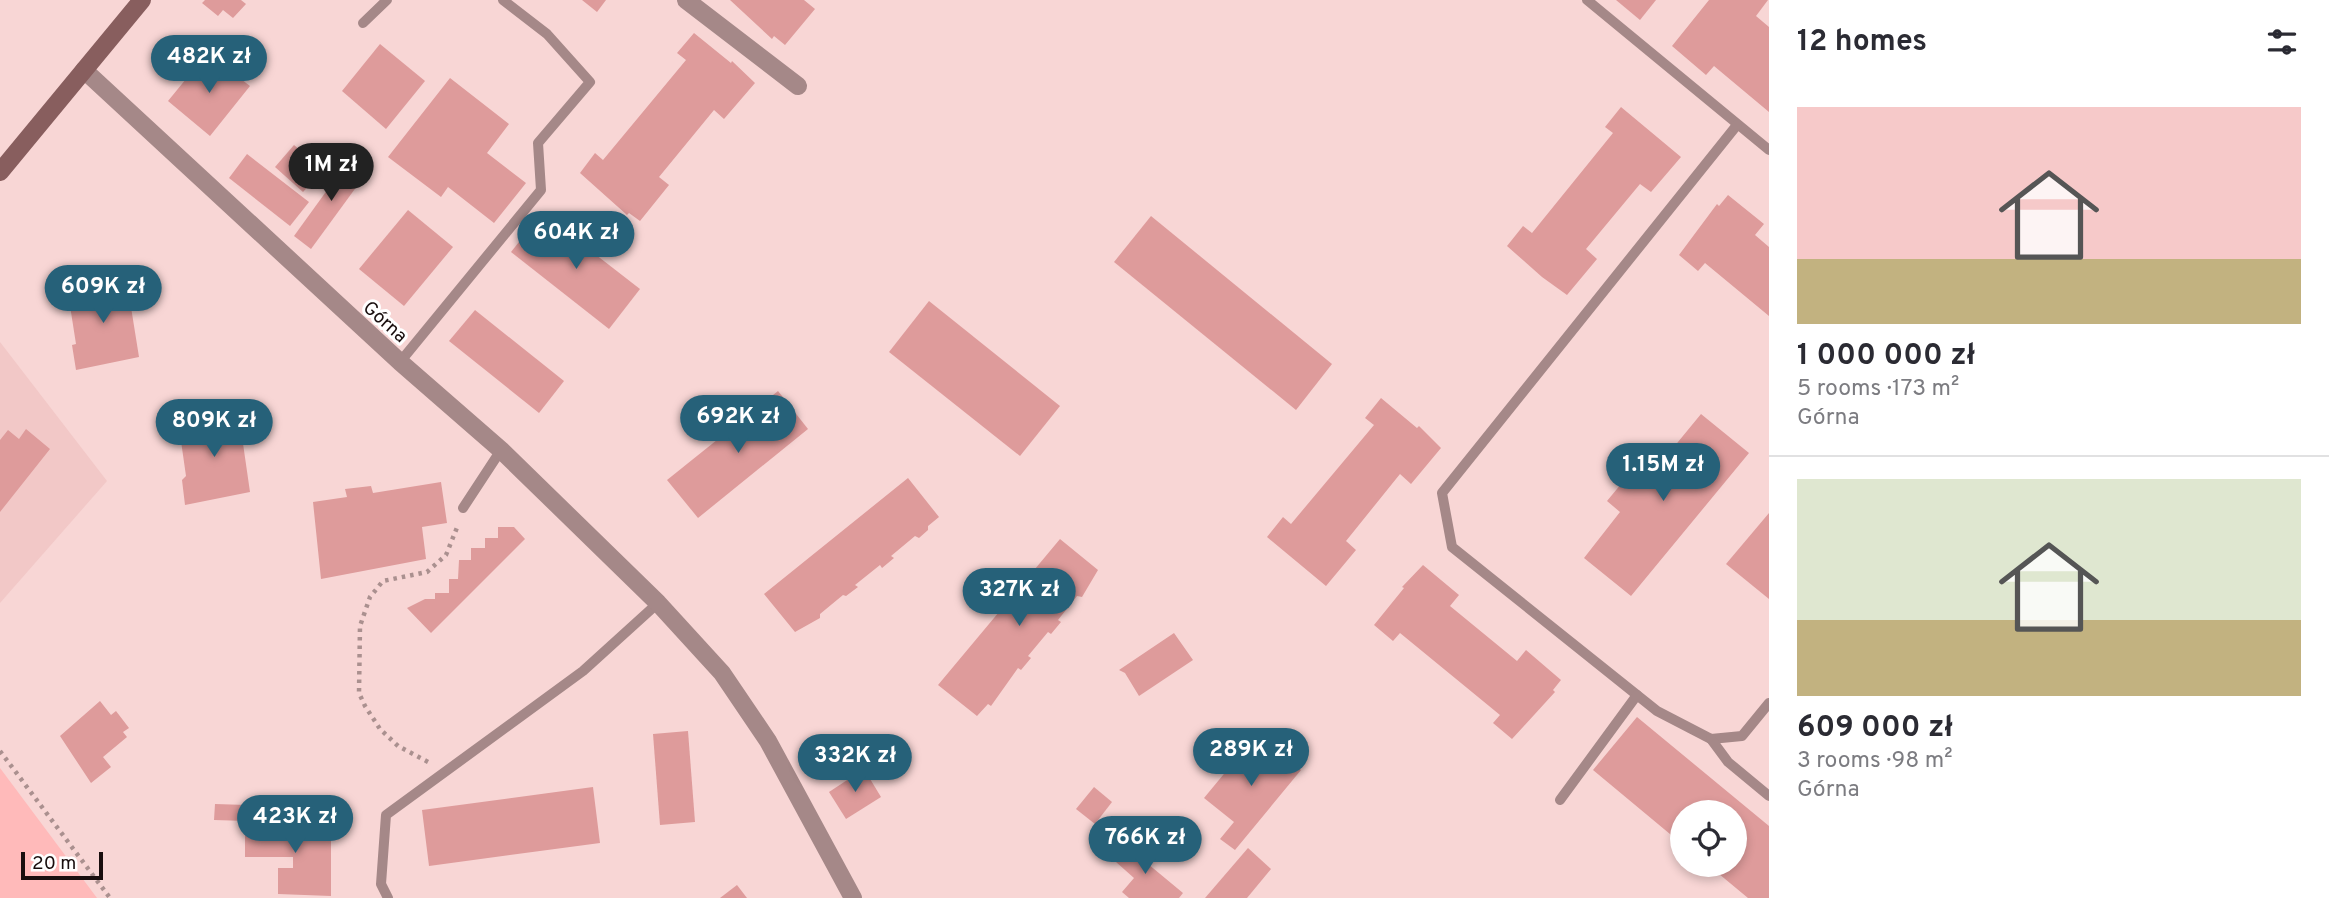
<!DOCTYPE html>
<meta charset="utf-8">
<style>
body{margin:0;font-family:Overpass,sans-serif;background:#f2f2f3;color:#2b2b33;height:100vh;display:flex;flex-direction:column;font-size:26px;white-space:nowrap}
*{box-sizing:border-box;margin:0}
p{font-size:23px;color:#7c7c81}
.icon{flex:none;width:38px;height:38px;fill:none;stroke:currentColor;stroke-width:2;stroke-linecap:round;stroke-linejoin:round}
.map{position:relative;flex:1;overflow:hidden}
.sheet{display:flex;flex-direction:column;background:#fff;width:560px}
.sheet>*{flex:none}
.buttons{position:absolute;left:1670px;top:800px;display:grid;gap:14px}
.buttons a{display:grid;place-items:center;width:77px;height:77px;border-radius:50%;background:#fff;box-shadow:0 4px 10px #0003;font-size:35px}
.scale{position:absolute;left:21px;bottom:18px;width:82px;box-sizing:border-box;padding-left:7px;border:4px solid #190e0e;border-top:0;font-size:19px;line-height:24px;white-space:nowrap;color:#190e0e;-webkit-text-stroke:5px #fff;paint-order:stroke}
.price{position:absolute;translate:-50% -60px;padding:0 16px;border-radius:24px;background:#266179;color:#fff;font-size:23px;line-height:46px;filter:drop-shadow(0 2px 4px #0008)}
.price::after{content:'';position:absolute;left:50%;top:42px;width:21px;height:16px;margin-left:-10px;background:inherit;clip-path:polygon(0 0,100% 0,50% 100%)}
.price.current{background:#222;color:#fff}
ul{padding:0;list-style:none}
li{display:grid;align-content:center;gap:14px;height:371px;padding:0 28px}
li+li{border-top:2px solid #e1e1e2}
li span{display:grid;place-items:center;height:217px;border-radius:0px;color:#555}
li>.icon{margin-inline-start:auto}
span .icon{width:126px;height:126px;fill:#fffc;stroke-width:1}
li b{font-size:30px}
h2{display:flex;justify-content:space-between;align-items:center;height:84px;padding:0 28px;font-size:30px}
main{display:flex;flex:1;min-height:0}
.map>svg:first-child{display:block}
.built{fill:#f2c8c7}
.green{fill:#ffbaba}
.building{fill:#de9b9b}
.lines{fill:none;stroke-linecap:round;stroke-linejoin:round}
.path{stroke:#aa908f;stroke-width:4.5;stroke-dasharray:3.5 5;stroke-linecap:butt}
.lane{stroke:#a58888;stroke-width:10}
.street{stroke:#a58888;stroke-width:18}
.secondary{stroke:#885e5e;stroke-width:18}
.labels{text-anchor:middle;stroke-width:6;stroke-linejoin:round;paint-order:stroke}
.street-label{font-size:19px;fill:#190e0e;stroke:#fff}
</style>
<main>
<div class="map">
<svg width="1769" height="898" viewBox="0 0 1769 898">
<rect width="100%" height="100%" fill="#f8d6d5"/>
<path class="built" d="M0,342L107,481L0,603Z"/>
<path class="green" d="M0,768L97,898H0Z"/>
<g class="building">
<path d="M205,0H241L246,4L233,18L223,10L218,16L202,3Z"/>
<path d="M582,0H606L597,12Z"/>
<path d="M730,0H804L815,9L785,45L774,36L772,39Z"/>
<path d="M1616,0H1656L1640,20Z"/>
<path d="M1709,0H1768L1756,16L1769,27V112L1714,66L1706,75L1672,46Z"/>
<path d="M694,33L731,63L732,61L755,83L724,119L714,110L659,177L669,185L640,221L629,213L627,215L580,173L595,153L603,160L686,60L677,53Z"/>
<path d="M380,44L425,81L386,129L342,91Z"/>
<path d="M212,57L250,86L210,136L168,101L195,68L201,71Z"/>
<path d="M450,78L509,124L487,153L526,183L494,223L448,187L441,197L388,157Z"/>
<path d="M1621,107L1681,157L1651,192L1640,184L1586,249L1597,259L1567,295L1542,277L1507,246L1523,226L1532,233L1613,133L1605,127Z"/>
<path d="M294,145L323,170L303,192L275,167Z"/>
<path d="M247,154L309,202L290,226L229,178Z"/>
<path d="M351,157L368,171L311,249L294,236Z"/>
<path d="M1728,195L1764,224L1755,235L1769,247V316L1705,263L1698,271L1679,255L1717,204L1719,206Z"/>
<path d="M408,210L453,247L404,306L359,269Z"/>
<path d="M542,213L640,289L609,329L511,252Z"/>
<path d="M1151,216L1332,364L1296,410L1114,262Z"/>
<path d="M126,276L139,357L76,370L72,345L76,344L68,293L102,288L100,280Z"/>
<path d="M929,301L1060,406L1020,456L889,352Z"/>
<path d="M475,310L564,381L539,413L449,341Z"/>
<path d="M778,391L808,429L698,518L667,480Z"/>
<path d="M1381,398L1417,428L1419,426L1441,448L1411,484L1400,474L1346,541L1356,550L1326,586L1267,537L1283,517L1291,524L1374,425L1365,418Z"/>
<path d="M238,409L250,492L185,505L182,480L186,476L179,427L211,423L210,413Z"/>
<path d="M1701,414L1749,453L1631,596L1584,558L1620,512L1607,501L1650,449L1664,459Z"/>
<path d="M26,429L50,449L0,512V440L8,430L19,439Z"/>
<path d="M908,478L939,517L928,526V530L919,538L915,536L891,556L894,558L882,568L880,565L855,585L858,587L846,596L843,595L820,614V618L795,632L764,594Z"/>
<path d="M441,482L447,523L422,527L426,559L321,579L313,502L347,497L345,489L371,486L373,493Z"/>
<path d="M1769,513V599L1726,564Z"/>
<path d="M498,527H514L525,539L431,633L407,608L425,599H435V593H449V579H458L459,560H471V548H485V538H498Z"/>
<path d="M1060,539L1098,570L1082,597L1077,596L1058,620L1061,622L1051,634L1048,632L1028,656L1031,658L1021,670L1018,668L991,706L988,704L977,716L938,685Z"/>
<path d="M1423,565L1459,595L1450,606L1517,661L1526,650L1561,680L1553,690L1555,692L1512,739L1493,723L1500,715L1400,633L1393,641L1374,625L1404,588L1402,587Z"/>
<path d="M1174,633L1193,660L1139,696L1125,673L1119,670Z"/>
<path d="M100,701L111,715L116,711L129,728L123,732L127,737L103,757L111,767L91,783L60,736Z"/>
<path d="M1637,717L1769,826V898H1748L1707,864H1734V812H1682V844L1593,770Z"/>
<path d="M688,731L695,822L660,825L653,734Z"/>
<path d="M1257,734L1301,770L1235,850L1220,839L1234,822L1204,798Z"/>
<path d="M864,769L881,797L846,819L829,792Z"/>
<path d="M593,787L600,843L429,866L422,810Z"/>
<path d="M1094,787L1112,802L1095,824L1076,809Z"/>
<path d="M215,804L247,805V821L214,820Z"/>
<path d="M245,824H321V831H331V896L278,894V868H293V857H245Z"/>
<path d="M1135,840L1154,857L1148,864L1183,893L1179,898H1129L1122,892L1134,878L1116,862Z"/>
<path d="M1248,848L1271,869L1247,898H1205Z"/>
<path d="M737,885L747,898H720Z"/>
</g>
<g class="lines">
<g class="path">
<path d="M0,751L110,898"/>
<path d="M428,762L398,746L380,729L365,706L359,693L360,626L370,597L383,581L427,572L446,555L458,525"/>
</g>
<g class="lane">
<path d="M1587,0L1769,150"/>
<path d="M363,23L387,0"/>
<path d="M1737,125L1442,493L1452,547L1657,711L1711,739L1742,736L1769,703"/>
<path d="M400,362L541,190L538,143L590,82L547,34L503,0"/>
<path d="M463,508L501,450"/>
<path d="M1711,739L1728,762L1769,796"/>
<path d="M1560,800L1637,695"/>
<path d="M388,898L381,884L386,815L583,671L658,603"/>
</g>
<g class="street">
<path d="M686,0L798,86"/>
<path d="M84,70L400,362L501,450L658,603L722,673L768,741L853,898"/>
</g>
<path class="secondary" d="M0,172L142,0"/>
</g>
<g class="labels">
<g class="street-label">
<text transform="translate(386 321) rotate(42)" y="7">Górna</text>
</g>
</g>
</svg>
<div class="buttons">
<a><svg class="icon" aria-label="locate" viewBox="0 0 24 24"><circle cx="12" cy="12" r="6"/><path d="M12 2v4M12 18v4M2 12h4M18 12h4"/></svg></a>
</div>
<div class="scale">20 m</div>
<b class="price" style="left:209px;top:95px">482K zł</b>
<b class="price current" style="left:331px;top:203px">1M zł</b>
<b class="price" style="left:576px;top:271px">604K zł</b>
<b class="price" style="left:103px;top:325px">609K zł</b>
<b class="price" style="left:738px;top:455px">692K zł</b>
<b class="price" style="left:214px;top:459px">809K zł</b>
<b class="price" style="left:1663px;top:503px">1.15M zł</b>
<b class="price" style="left:1019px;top:628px">327K zł</b>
<b class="price" style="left:1251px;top:788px">289K zł</b>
<b class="price" style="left:855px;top:794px">332K zł</b>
<b class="price" style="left:295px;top:855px">423K zł</b>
<b class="price" style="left:1145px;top:876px">766K zł</b>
</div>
<section class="sheet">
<h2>12 homes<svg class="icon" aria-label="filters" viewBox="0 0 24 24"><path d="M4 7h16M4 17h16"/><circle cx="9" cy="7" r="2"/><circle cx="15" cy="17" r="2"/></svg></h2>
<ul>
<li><span style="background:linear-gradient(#f6c9c9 70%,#c2b280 0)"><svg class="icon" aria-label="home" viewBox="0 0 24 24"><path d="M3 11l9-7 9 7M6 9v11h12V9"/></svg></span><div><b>1 000 000 zł</b><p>5 rooms · 173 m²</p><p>Górna</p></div></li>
<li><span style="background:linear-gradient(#dfe7d0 65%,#c2b280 0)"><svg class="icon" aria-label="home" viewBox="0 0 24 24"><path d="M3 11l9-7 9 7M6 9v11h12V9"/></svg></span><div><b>609 000 zł</b><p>3 rooms · 98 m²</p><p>Górna</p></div></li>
</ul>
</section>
</main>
